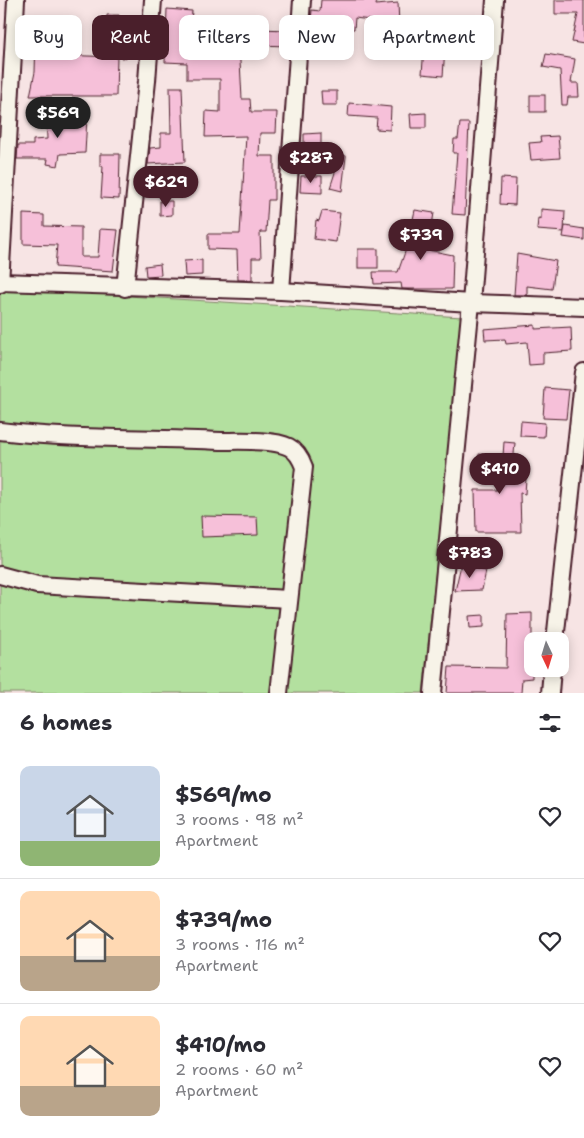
<!DOCTYPE html>
<meta charset="utf-8">
<style>
body{margin:0;font-family:"Shantell Sans",sans-serif;background:#f7f7f7;color:#2b2b33;height:100vh;display:flex;flex-direction:column;font-size:19px;white-space:nowrap}
*{box-sizing:border-box;margin:0}
p{font-size:16px;color:#7c7c81}
.icon{flex:none;width:28px;height:28px;fill:none;stroke:currentColor;stroke-width:2;stroke-linecap:round;stroke-linejoin:round}
.map{position:relative;height:693px;overflow:hidden}
.drawer{display:flex;flex-direction:column;background:#fff;flex:1}
.drawer>*{flex:none}
.guide{position:absolute;left:15px;top:15px;width:555px;height:45px;display:flex;gap:10px}
.needle{width:32px;rotate:176deg}
.fabs{position:absolute;left:524px;top:632px;display:grid;gap:10px}
.fabs a{display:grid;place-items:center;width:45px;height:45px;border-radius:10px;background:#fff;box-shadow:0 2px 12px #0003;font-size:25px}
.price{position:absolute;translate:-50% -42px;padding:0 11px;border-radius:18px;background:#4a1f2b;color:#fff;font-size:16px;line-height:32px;filter:drop-shadow(0 1px 2px #0008)}
.price::after{content:'';position:absolute;left:50%;top:30px;width:15px;height:11px;margin-left:-8px;background:inherit;clip-path:polygon(0 0,100% 0,50% 100%)}
.price.current{background:#222;color:#fff}
ul{padding:0;list-style:none}
li{display:flex;align-items:center;gap:15px;height:125px;padding:0 20px}
li+li{border-top:1px solid #e1e1e2}
li span{display:grid;place-items:center;flex:none;width:140px;height:100px;border-radius:10px;color:#555}
li>.icon{margin-inline-start:auto}
span .icon{width:60px;height:60px;fill:#fffc;stroke-width:1}
li b{font-size:21px}
h2{display:flex;justify-content:space-between;align-items:center;height:60px;padding:0 20px;font-size:21px}
.tag{padding:0 18px;border-radius:10px;background:#fff;box-shadow:0 2px 12px #0003;font-size:18px;line-height:45px}
.tag.current{background:#4a1f2b;color:#fff}
.map>svg:first-child{display:block}
.green{fill:#b3e09f;stroke:#7e8065}
.building{fill:#f6c0d9;stroke:#4a1f2b}
.lines{fill:none;stroke-linecap:round;stroke-linejoin:round}
.street-casing{stroke:#4a1f2b;stroke-width:20}
.street{stroke:#f7f3e8;stroke-width:16}
</style>
<div class="map">
<svg width="584" height="693" viewBox="0 0 584 693">
<rect width="100%" height="100%" fill="#f7e4e4"/>
<filter id="ink" filterUnits="userSpaceOnUse"><feTurbulence type="fractalNoise" baseFrequency=".02" numOctaves="2"/><feDisplacementMap in="SourceGraphic" scale="10" xChannelSelector="R" yChannelSelector="G"/><feConvolveMatrix kernelMatrix="1 2 1 2 8 2 1 2 1" color-interpolation-filters="sRGB"/></filter>
<g filter="url(#ink)">
<path class="green" d="M0,288L462,317L423,693H0Z"/>
<g class="building">
<path d="M321,0H377L376,5L398,3L399,24L355,18L354,29L310,31L312,10L320,11Z"/>
<path d="M555,0H584V44L572,42L578,14H555Z"/>
<path d="M167,9L192,11L191,21L207,20L208,25L238,24L242,99H250L251,112H277L276,133H260L259,156H274V200H268L266,232H260L261,258H252V280H238L237,250L208,249V234H240L246,136L205,137L206,111L220,112V79H187V63L165,62Z"/>
<path d="M107,15H119L120,28L107,29Z"/>
<path d="M122,20L135,21L134,57L121,58Z"/>
<path d="M259,29L288,30V46L258,45Z"/>
<path d="M36,38L58,39L57,55L117,57L116,96H30L35,72Z"/>
<path d="M424,47L445,48L443,76L422,74Z"/>
<path d="M546,54L575,59L571,83H578L579,97H568L567,105H562L560,70L543,67Z"/>
<path d="M170,87H182L185,162L148,164L150,148L161,147V133H171Z"/>
<path d="M321,91H337V105H322Z"/>
<rect x="530" y="95" width="15" height="17"/>
<path d="M349,103L391,107L390,130L376,129L377,118L348,116Z"/>
<path d="M46,113L87,117L85,153L60,154L58,166L47,164L48,159H17L18,145H33V140L47,139Z"/>
<path d="M426,113V128H411L410,114Z"/>
<path d="M460,123H469L465,215L452,214L457,153H453L454,139H458Z"/>
<path d="M321,133V152L304,153V134Z"/>
<path d="M558,136L560,158L531,160L529,143L541,142L540,137Z"/>
<path d="M100,154H120L119,199L101,198L103,166H100Z"/>
<path d="M341,154L346,156L342,191L330,188Z"/>
<path d="M301,176H322V193L300,192Z"/>
<path d="M501,178L516,179L515,205L500,204Z"/>
<path d="M160,201H172V215L160,216Z"/>
<path d="M541,209L565,211L564,232L537,230L538,218L541,219Z"/>
<path d="M415,210L434,213L428,250L453,255L452,289H402L401,283L374,284L373,272H398L413,229H411Z"/>
<path d="M322,211L340,213L336,242L314,239L316,220L319,221Z"/>
<path d="M23,214L44,215V226L81,227V257H98L100,229L118,230L113,271L55,267L57,245L23,244Z"/>
<path d="M565,226L584,229V240L563,237Z"/>
<rect x="358" y="249" width="20" height="19"/>
<path d="M517,254L556,261L552,289L527,286V295H514Z"/>
<path d="M202,260V275L185,276L184,261Z"/>
<path d="M160,264L161,275L146,276L145,266Z"/>
<path d="M535,325V329L571,327L572,351L543,353V364L529,365L527,342L506,344L505,339L485,340L484,329Z"/>
<path d="M545,388L569,390L566,419L543,418Z"/>
<path d="M521,421L545,423L544,437L520,436Z"/>
<path d="M504,442L515,443L512,476L526,478L525,494L520,493L521,532H476L475,490H497L498,469L478,468L479,454L503,456Z"/>
<path d="M201,516L257,517L258,535L202,537Z"/>
<path d="M461,565L486,571L482,590L455,591Z"/>
<path d="M532,613V678L522,679L521,693H447L449,667L506,668L507,614Z"/>
<path d="M484,615V627L470,628L469,616Z"/>
</g>
<g class="lines">
<g class="street-casing">
<g id="street">
<path d="M0,282L281,291L471,303L584,307"/>
<path d="M0,284L16,0"/>
<path d="M125,288L147,81L153,0"/>
<path d="M281,291L302,0"/>
<path d="M0,431C73,440 147,437 221,441C238,441 273,439 289,447C297,451 301,459 304,467L279,693"/>
<path d="M0,575L37,585L289,599"/>
<path d="M555,641L584,372"/>
<path d="M433,693L471,303L495,0"/>
<path d="M550,693L552,669"/>
</g>
</g>
<use href="#street" class="street"/>
</g>
</g>
</svg>
<div class="fabs">
<a><svg class="needle" viewBox="-14 -14 28 28"><path d="M0-13l5 13h-10z" fill="#e53935"/><path d="M0 13l5-13h-10z" fill="#7c7c81"/></svg></a>
</div>
<b class="price current" style="left:58px;top:139px">$569</b>
<b class="price" style="left:311px;top:184px">$287</b>
<b class="price" style="left:166px;top:208px">$629</b>
<b class="price" style="left:421px;top:261px">$739</b>
<b class="price" style="left:500px;top:495px">$410</b>
<b class="price" style="left:470px;top:579px">$783</b>
<div class="guide">
<a class="tag">Buy</a>
<a class="tag current">Rent</a>
<a class="tag">Filters</a>
<a class="tag">New</a>
<a class="tag">Apartment</a>
</div>
</div>
<section class="drawer">
<h2>6 homes<svg class="icon" aria-label="filters" viewBox="0 0 24 24"><path d="M4 7h16M4 17h16"/><circle cx="9" cy="7" r="2"/><circle cx="15" cy="17" r="2"/></svg></h2>
<ul>
<li><span style="background:linear-gradient(#c9d6e8 75%,#8fb573 0)"><svg class="icon" aria-label="home" viewBox="0 0 24 24"><path d="M3 11l9-7 9 7M6 9v11h12V9"/></svg></span><div><b>$569/mo</b><p>3 rooms · 98 m²</p><p>Apartment</p></div><svg class="icon" aria-label="heart" viewBox="0 0 24 24"><path d="M12 20l-8-8c-3-5 5-10 8-4 3-6 11-1 8 4z"/></svg></li>
<li><span style="background:linear-gradient(#ffd9b3 65%,#b9a48a 0)"><svg class="icon" aria-label="home" viewBox="0 0 24 24"><path d="M3 11l9-7 9 7M6 9v11h12V9"/></svg></span><div><b>$739/mo</b><p>3 rooms · 116 m²</p><p>Apartment</p></div><svg class="icon" aria-label="heart" viewBox="0 0 24 24"><path d="M12 20l-8-8c-3-5 5-10 8-4 3-6 11-1 8 4z"/></svg></li>
<li><span style="background:linear-gradient(#ffd9b3 70%,#b9a48a 0)"><svg class="icon" aria-label="home" viewBox="0 0 24 24"><path d="M3 11l9-7 9 7M6 9v11h12V9"/></svg></span><div><b>$410/mo</b><p>2 rooms · 60 m²</p><p>Apartment</p></div><svg class="icon" aria-label="heart" viewBox="0 0 24 24"><path d="M12 20l-8-8c-3-5 5-10 8-4 3-6 11-1 8 4z"/></svg></li>
</ul>
</section>
